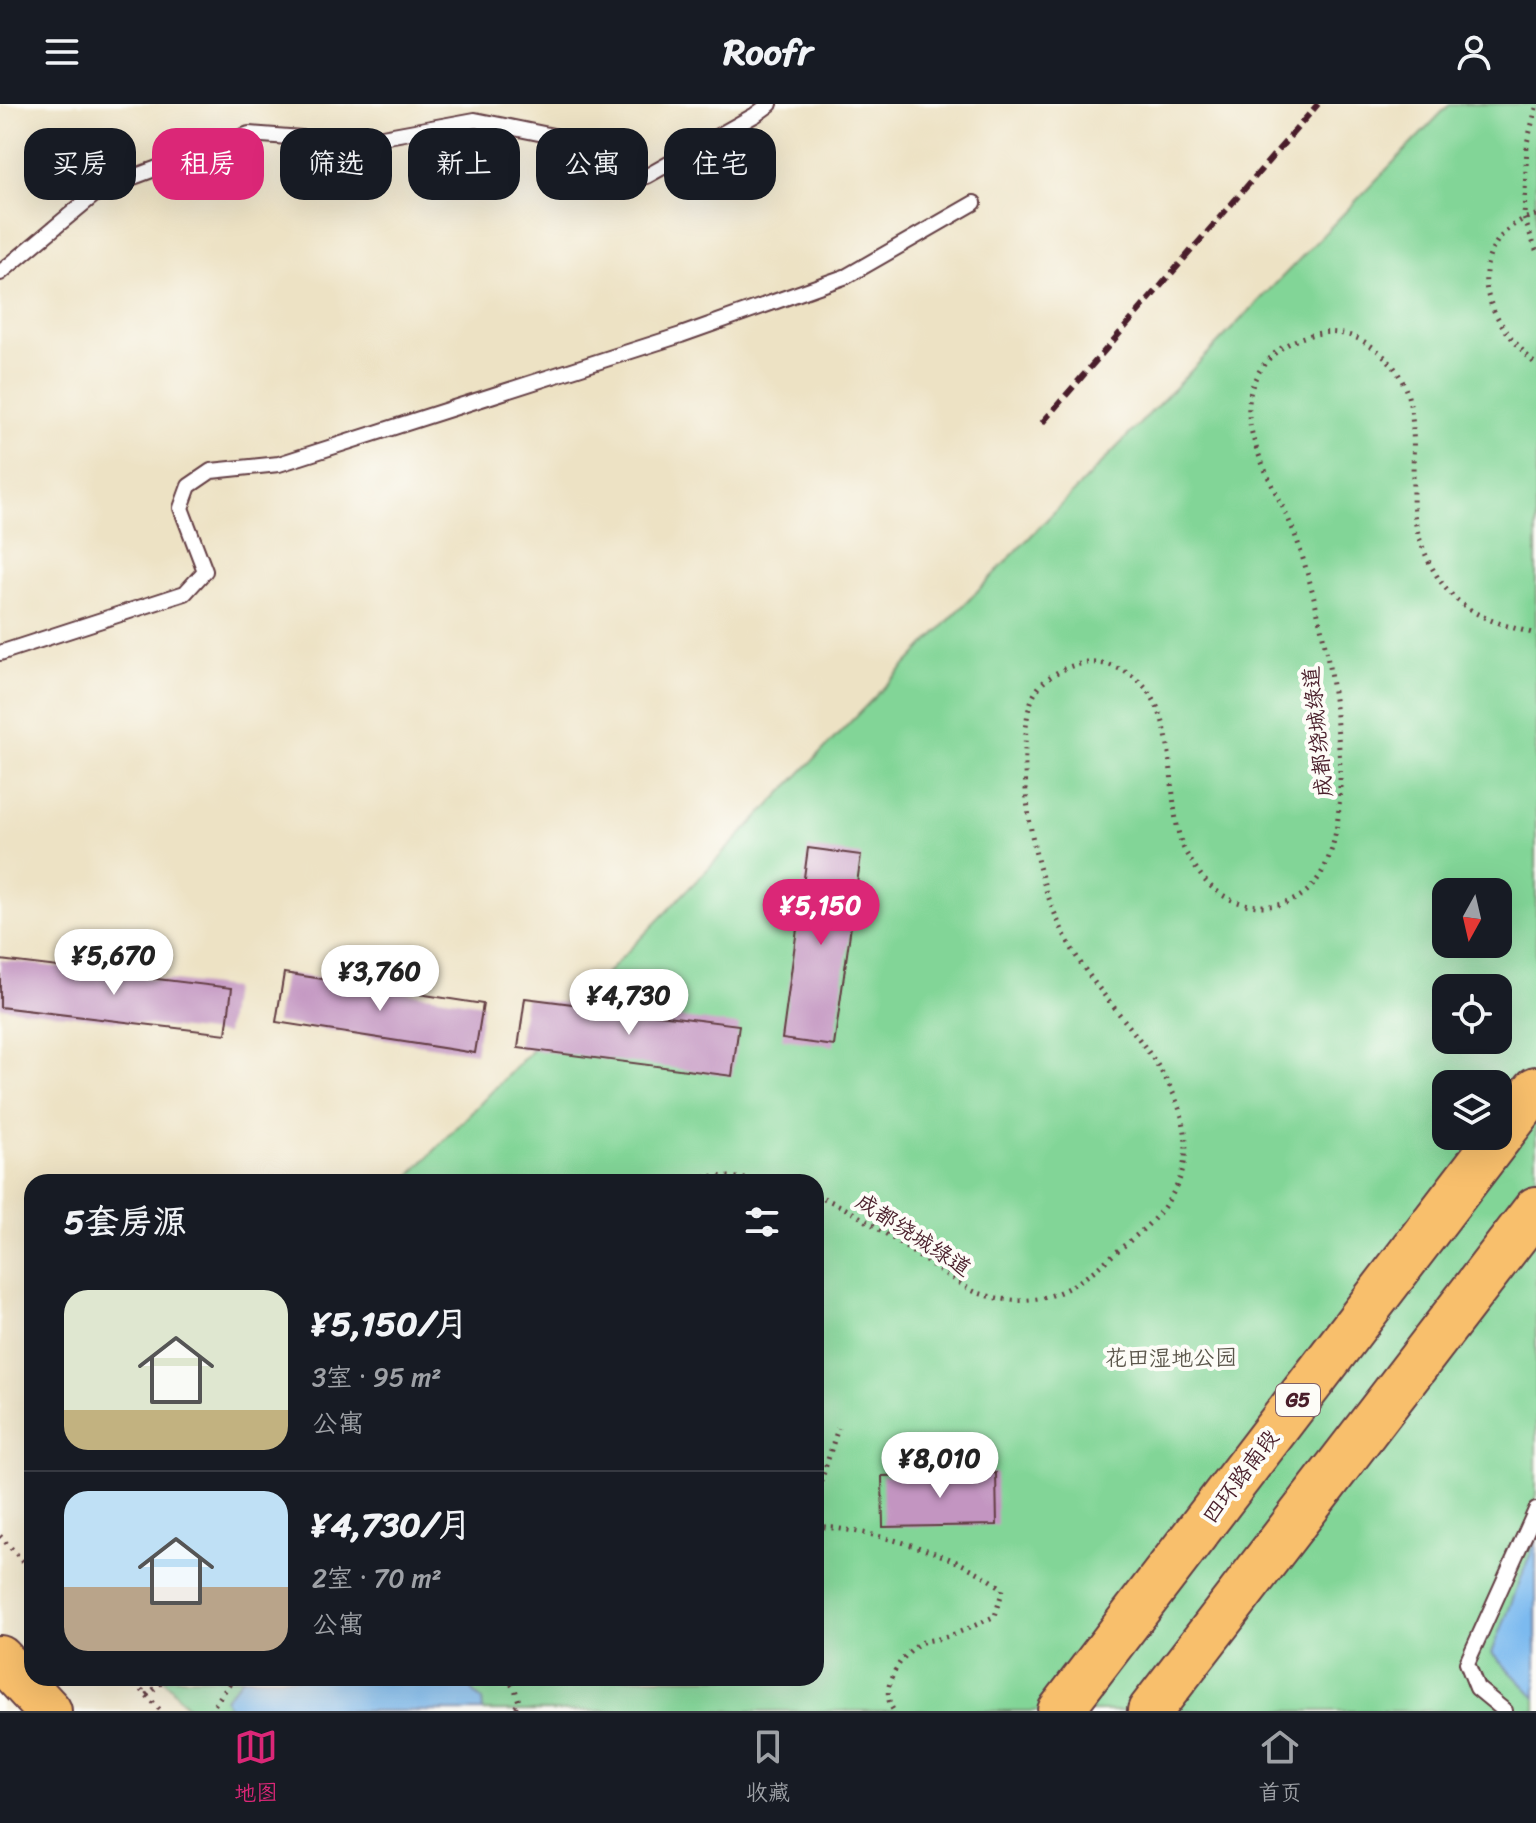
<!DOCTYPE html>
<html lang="zh">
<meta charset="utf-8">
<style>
body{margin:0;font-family:Sriracha,"LXGW WenKai TC",sans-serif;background:#242831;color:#f1f3f6;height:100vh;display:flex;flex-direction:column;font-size:30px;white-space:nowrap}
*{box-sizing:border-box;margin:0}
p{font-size:26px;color:#9ea1a6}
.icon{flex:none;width:44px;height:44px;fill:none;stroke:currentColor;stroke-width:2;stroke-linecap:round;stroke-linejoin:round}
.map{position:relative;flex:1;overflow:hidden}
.side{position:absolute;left:24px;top:1070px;width:800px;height:512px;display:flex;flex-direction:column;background:#171b24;border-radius:24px;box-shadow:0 8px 32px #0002}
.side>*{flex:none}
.hud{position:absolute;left:24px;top:24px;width:800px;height:72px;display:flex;gap:16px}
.needle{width:52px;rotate:188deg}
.controls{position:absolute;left:1432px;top:774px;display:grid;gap:16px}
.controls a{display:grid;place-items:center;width:80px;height:80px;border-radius:16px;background:#171b24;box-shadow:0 8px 32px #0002;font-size:40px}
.price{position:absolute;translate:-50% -68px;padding:0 18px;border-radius:28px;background:#fff;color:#222;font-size:26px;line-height:52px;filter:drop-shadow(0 2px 4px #0008)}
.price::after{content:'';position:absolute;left:50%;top:48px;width:24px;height:18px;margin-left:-12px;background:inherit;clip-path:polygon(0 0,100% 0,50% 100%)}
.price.on{background:#db2777;color:#fff}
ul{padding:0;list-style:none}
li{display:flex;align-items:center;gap:24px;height:200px;padding:0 40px}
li+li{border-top:2px solid #363941}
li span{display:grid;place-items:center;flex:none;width:224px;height:160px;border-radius:24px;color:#555}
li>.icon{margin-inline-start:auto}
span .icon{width:96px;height:96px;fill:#fffc;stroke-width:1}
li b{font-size:34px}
h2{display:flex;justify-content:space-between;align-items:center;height:96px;padding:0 40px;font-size:34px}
.tag{padding:0 28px;border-radius:24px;background:#171b24;box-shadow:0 8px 32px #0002;font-size:28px;line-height:72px}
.tag.on{background:#db2777;color:#fff}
header{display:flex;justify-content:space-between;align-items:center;height:104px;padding:0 40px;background:#171b24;font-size:36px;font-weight:800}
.tab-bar{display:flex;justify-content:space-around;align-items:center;height:112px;border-top:2px solid #363941;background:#171b24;font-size:22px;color:#9ea1a6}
.tab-bar a{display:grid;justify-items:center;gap:4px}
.tab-bar .on{color:#db2777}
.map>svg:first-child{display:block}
.green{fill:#82d597;stroke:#667a61;stroke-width:2;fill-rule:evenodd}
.water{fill:#7cbaef;stroke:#636c8d;stroke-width:2}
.building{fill:#c395c1}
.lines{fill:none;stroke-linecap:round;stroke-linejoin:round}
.service-casing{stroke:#623c42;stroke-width:18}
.primary-casing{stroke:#623c42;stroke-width:48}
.motorway-casing{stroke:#623c42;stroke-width:48}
.path{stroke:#623c42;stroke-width:5;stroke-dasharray:2 6;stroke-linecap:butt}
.service{stroke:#fff;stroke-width:14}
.primary{stroke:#f8bf6c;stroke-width:44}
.motorway{stroke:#f8bf6c;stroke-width:44}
.rail{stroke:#4a1f2b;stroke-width:6;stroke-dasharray:12 6;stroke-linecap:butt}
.labels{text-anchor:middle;stroke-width:8;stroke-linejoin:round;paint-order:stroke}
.shield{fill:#fdfcf7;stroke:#806168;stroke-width:2}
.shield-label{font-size:20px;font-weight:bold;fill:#4a1f2b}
.street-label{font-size:22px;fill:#4a1f2b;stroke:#fdfcf7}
.park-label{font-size:22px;fill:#5b564b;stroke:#fdfcf7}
</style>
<header><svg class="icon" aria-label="menu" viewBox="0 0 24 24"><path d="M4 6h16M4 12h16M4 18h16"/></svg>Roofr<svg class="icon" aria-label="person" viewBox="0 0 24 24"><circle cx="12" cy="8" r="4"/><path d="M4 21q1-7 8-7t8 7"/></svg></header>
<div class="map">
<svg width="1536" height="1607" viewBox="0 0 1536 1607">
<rect width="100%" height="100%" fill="#fdfcf7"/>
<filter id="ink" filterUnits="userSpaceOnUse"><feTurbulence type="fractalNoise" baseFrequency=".0125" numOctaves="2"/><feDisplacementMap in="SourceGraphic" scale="16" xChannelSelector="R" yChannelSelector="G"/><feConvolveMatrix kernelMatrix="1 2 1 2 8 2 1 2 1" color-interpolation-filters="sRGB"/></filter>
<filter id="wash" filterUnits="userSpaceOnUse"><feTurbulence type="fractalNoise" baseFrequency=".006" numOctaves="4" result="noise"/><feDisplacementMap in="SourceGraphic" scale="32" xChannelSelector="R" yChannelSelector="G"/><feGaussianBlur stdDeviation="1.8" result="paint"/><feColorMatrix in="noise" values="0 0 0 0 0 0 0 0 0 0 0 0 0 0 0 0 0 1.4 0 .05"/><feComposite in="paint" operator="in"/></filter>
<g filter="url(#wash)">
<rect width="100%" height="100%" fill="#ede2c4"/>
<path class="green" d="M1450,0H1536V1607H191L163,1574H816V1078H404ZM1446,788H1498V840H1446ZM1446,884H1498V936H1446ZM1446,980H1498V1032H1446Z"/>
<g class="water">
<path d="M1536,1436V1594L1492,1549Z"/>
<path d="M242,1574H462L482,1597L483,1607H230L225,1595Z"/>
</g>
<g id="blocks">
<g class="building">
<path d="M808,744L861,751L834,942L782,935Z"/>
<path d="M0,856L232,884L226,930L0,903Z"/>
<path d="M284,869L483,900L475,949L276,918Z"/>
<path d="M525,894L739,921L732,972L518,944Z"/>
<path d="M996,1369L997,1421L883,1423L882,1372Z"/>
</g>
</g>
</g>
<g filter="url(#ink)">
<use href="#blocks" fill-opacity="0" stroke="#623c42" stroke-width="2"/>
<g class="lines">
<g class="service-casing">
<g id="service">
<path d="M0,169L101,85L249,30L355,38L475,16L573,36L619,78L647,72L755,11L770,0"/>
<path d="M0,549L185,489L205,467L181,404L189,382L211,367L279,360L681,231L847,172L974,99"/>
<path d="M1505,1607L1477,1584L1467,1559L1536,1406"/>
</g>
</g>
<g class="primary-casing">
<path id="primary" d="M0,1554L49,1607"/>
</g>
<g class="motorway-casing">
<g id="motorway">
<path d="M1060,1607L1536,985"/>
<path d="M1150,1607L1536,1105"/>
</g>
</g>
<g class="path">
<path d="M1536,4L1527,39L1524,114L1536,146"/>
<path d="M1536,111C1497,120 1475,162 1491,200C1500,223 1519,243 1536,261"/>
<path d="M672,1078C700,1069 734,1072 762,1078"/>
<path d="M816,1091C862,1109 900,1141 942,1168C956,1177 969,1187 985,1191C1037,1206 1069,1189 1108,1155C1130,1136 1155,1119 1170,1094C1225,1006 1123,925 1080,858C1041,798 1023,715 1025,644C1026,621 1026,592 1046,576C1066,560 1091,554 1115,563C1185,590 1163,681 1181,738C1185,749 1193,760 1200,770C1215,791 1238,802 1263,802C1349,803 1343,680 1337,621C1331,560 1317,497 1298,439C1284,397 1246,344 1249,301C1250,263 1283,234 1321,229C1337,227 1354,231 1368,240C1431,279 1408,349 1414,409C1417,436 1431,468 1449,488C1473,514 1503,521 1536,530"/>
<path d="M816,1393L838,1324"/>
<path d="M816,1422C873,1427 958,1449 1003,1485L995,1512C978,1520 960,1529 942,1534C934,1536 924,1536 917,1541C899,1554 878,1586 894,1607"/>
<path d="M0,1432L32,1467"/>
<path d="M131,1574L161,1607"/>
<path d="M506,1574L515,1585L519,1598L513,1607"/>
<path d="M147,1591L167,1574"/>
<path d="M210,1607L234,1574"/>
</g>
<use href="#service" class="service"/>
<use href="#primary" class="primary"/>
<use href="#motorway" class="motorway"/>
<path class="rail" d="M1042,319L1318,0"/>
</g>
</g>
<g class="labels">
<rect class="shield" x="1276" y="1280" width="44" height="32" rx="6"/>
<g class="shield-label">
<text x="1298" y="1303">G5</text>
</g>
<g class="street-label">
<text transform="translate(1317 628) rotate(-96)" y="8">成都绕城绿道</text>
<text transform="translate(914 1130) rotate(33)" y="8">成都绕城绿道</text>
<text transform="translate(1240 1372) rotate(-53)" y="8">四环路南段</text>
</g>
<g class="park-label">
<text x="1171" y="1261">花田湿地公园</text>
</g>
</g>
</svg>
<div class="controls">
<a><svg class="needle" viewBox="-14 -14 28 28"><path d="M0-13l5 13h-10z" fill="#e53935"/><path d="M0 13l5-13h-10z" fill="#9ea1a6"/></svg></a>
<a><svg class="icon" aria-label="locate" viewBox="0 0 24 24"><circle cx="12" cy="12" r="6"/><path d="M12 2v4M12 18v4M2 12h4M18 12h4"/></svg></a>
<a><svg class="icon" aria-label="layers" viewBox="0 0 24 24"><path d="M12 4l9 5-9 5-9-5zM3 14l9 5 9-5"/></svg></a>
</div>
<b class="price on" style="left:821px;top:843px">¥5,150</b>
<b class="price" style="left:114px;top:893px">¥5,670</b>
<b class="price" style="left:380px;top:909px">¥3,760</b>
<b class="price" style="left:629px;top:933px">¥4,730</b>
<b class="price" style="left:940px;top:1396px">¥8,010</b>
<div class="hud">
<a class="tag">买房</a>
<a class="tag on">租房</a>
<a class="tag">筛选</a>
<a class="tag">新上</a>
<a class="tag">公寓</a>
<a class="tag">住宅</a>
</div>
<section class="side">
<h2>5套房源<svg class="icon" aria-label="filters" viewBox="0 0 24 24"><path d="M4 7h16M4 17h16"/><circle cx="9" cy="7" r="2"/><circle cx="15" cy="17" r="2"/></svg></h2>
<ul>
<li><span style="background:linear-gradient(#dfe7d0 75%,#c2b280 0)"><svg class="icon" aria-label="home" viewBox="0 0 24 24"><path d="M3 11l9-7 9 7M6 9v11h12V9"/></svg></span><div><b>¥5,150/月</b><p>3室 · 95 m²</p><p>公寓</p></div></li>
<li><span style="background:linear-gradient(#bfe0f5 60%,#b9a48a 0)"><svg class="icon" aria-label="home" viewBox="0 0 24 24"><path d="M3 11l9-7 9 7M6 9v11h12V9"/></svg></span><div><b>¥4,730/月</b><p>2室 · 70 m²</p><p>公寓</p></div></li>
</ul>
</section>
</div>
<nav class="tab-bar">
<a class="on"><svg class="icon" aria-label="map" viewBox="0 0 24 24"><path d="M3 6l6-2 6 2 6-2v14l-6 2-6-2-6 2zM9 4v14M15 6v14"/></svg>地图</a>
<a><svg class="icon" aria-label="saved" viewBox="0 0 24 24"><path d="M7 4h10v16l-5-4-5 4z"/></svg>收藏</a>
<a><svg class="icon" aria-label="home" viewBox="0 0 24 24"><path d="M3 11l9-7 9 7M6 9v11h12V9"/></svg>首页</a>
</nav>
